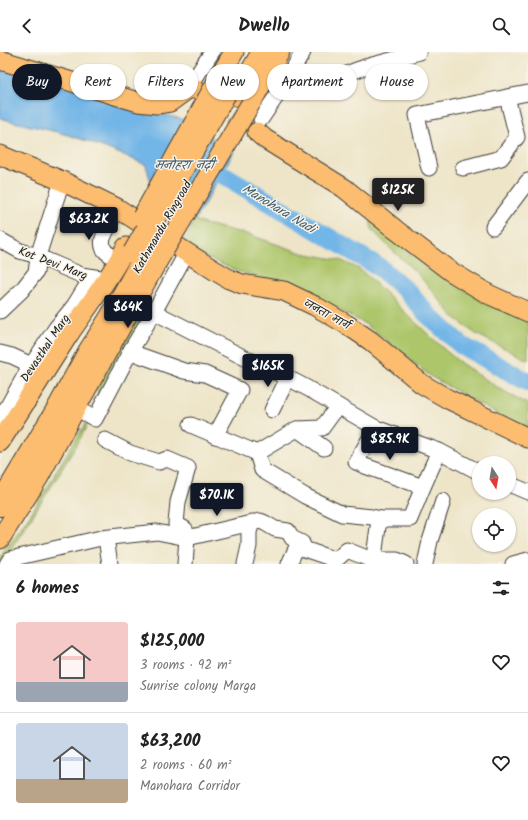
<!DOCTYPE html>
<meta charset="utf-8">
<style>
body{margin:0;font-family:Kalam,"Playpen Sans Deva",sans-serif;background:#f2f2f2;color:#222;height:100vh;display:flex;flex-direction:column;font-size:15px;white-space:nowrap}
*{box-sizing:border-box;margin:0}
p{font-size:13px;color:#767676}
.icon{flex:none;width:22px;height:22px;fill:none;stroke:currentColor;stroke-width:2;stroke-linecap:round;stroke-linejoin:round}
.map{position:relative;height:512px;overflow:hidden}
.sheet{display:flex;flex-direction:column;background:#fff;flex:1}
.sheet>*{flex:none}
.top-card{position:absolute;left:12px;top:12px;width:504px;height:36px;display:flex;gap:8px}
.needle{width:26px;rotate:169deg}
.controls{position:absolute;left:472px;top:404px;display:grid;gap:8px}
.controls a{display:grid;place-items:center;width:44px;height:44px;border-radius:50%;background:#fff;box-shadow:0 1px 3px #0004;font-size:20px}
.price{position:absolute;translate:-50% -34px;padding:0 9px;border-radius:4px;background:#111827;color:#fff;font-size:13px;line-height:26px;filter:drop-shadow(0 1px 2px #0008)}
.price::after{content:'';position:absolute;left:50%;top:24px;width:12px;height:9px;margin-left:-6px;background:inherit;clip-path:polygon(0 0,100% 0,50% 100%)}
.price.current{background:#222;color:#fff}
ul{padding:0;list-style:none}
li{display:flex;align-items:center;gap:12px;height:100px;padding:0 16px}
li+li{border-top:1px solid #e0e0e0}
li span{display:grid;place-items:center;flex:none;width:112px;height:80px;border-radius:4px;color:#555}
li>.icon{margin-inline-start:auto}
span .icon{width:48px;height:48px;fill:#fffc;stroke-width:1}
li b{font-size:17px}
h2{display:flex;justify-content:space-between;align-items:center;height:48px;padding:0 16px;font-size:17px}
.tag{padding:0 14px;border-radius:18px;background:#fff;box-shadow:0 1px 3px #0004;font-size:14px;line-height:36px}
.tag.current{background:#111827;color:#fff}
header{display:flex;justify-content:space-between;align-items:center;height:52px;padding:0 16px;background:#fff;font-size:18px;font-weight:800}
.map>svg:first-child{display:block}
.green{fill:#adc66b;stroke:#647144}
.water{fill:#72b5e7;stroke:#476882}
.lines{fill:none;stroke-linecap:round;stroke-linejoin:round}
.river{stroke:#72b5e7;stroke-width:19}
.major-tunnel{stroke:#c4bda6;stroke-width:19;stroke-dasharray:19 10;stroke-linecap:butt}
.minor-casing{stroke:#3c3a36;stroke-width:17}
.major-casing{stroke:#3c3a36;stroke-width:21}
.highway-casing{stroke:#3c3a36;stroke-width:24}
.minor{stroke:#fff;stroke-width:15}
.major{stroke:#fcbd6f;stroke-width:19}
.highway{stroke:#fcbd6f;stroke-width:22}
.major-bridge-casing{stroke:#3c3a36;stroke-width:21;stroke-linecap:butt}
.highway-bridge-casing{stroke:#3c3a36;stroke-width:24;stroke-linecap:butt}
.major-bridge{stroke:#fcbd6f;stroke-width:19}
.highway-bridge{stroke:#fcbd6f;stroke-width:22}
.labels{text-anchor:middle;stroke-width:3;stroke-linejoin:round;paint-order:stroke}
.street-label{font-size:12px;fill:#1c1c1c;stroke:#f7f3e8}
.water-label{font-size:13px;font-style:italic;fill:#3e596d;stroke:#f7f3e8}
</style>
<header><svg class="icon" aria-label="back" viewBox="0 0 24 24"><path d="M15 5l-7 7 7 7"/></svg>Dwello<svg class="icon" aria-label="search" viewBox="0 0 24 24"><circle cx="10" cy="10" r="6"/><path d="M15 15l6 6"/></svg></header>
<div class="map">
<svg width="528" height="512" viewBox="0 0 528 512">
<rect width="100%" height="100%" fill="#f7f3e8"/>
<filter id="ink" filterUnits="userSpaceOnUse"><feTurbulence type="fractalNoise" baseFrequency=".025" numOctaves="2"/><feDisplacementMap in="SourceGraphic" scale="8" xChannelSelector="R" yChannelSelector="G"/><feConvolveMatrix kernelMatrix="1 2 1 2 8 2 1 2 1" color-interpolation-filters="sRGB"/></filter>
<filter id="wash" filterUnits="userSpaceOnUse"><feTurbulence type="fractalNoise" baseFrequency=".012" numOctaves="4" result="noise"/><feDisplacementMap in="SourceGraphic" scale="16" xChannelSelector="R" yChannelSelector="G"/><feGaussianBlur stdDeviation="0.9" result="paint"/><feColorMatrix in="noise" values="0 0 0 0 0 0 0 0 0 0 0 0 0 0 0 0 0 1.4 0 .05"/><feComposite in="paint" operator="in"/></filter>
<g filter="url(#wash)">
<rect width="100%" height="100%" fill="#eee5c8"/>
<g class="green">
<path d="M195,168L205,172L250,183L302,201L340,208L359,217L373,229L415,270L446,299L462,312L500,337L528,352V378L504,366L430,324L367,273L316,245L280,231L237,219L205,205L181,193Z"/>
<path d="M371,169L409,201L473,243L488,252L528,270V308L476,282L465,274L453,264L418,222L389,195L373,179L371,174Z"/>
<path d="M136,268L142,271L99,348L97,337Z"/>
<path d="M87,369H89C80,389 67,408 56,427C38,455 20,484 1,512H0V505L24,472L52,428L55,421Z"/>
</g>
<path class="water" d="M0,15L157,61L182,67L234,100L195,168L155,146L146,113C117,100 87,88 57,80C38,75 19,72 0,66Z"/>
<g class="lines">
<path class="river" d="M200,111L227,125L379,215L406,238L427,262L461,293L528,330"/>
</g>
</g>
<g filter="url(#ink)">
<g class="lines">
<path class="major-tunnel" d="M207,46L257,80"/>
<g class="minor-casing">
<g id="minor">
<path d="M284,33C313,39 339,24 365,15C383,10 401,6 419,0"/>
<path d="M188,37L212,0"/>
<path d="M261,67L284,33L303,0"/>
<path d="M429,116L417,63L528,41"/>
<path d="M463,116L501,106L517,85L507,45"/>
<path d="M117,156L103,186C100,200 109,202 119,208"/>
<path d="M493,175L528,129"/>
<path d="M0,188L20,199L38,204V206L46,208L81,223L101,226"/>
<path d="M38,204L62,129"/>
<path d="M0,259L22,238L36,220L38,206"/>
<path d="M154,260L249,308L288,326L307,336L376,376L439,399L479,420"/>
<path d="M131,298L139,303L184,319L205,322L240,338L215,384"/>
<path d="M0,301L12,304L27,311V320"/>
<path d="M76,356L95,367L131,298L154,260L187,200"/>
<path d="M272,358L288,326"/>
<path d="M0,368L27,320L56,276L74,254L92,225"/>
<path d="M191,373L257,401"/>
<path d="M376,376L356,410L365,414L423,435"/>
<path d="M297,377L324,396"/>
<path d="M105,388L130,401L159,410L167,407L188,416L178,450L176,472L185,477L187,486L185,512"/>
<path d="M257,401L262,418L305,444L342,462L372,465L381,467H410L423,435L439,399"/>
<path d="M257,401L297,377L322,376L338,354"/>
<path d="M509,432L528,440"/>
<path d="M106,486L110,512"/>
<path d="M7,512L10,507L101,486L157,480L187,486L260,469L265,471L275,477L288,479L292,486L302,491L304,497L336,508L347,498L374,509L384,508H397L406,512"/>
<path d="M245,512L249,494V480L252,470"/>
<path d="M289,512L299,490"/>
<path d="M373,512L378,475L381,467"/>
<path d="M425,512L430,489L443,449"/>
<path d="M513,512L528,508"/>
</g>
</g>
<g class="major-casing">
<g id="major">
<path d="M0,8L138,50L157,52L170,50L188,37H195"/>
<path d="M217,29L234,0"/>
<path d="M251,51L280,0"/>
<path d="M257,80L265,87L344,136L396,178L450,219L488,242L528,260"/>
<path d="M0,103L62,129L117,156L214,218L229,227L242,232L284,239L315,254L346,272L371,289L422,332L448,347L528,386"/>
<path d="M0,390C23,354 46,318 69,282C89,253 110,226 126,195"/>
<path d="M0,487L39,425L76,356L156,212"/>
</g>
</g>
<g class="highway-casing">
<g id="highway">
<path d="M238,43L263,0"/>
<path d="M0,453L59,355L89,300L110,267L144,206"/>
</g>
</g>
<use href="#minor" class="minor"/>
<use href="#major" class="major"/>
<use href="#highway" class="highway"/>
<g class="major-bridge-casing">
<g id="major-bridge">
<path d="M142,165L217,29"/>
<path d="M156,212L251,51"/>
</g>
</g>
<g class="highway-bridge-casing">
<path id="highway-bridge" d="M134,201L228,36"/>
</g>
<use href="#major-bridge" class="major-bridge"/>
<use href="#highway-bridge" class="highway-bridge"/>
</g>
</g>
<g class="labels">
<g class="street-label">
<text transform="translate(162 175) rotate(-60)" y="4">Kathmandu Ringroad</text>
<text transform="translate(53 211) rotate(21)" y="4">Kot Devi Marg</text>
<text transform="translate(327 262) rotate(29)" y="4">जनता मार्ग</text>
<text transform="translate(45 296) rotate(-56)" y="4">Devasthal Marg</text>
</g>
<g class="water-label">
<text x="184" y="117">मनोहरा नदी</text>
<text transform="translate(279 156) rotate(31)" y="5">Manohara Nadi</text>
</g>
</g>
</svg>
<div class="controls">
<a><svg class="needle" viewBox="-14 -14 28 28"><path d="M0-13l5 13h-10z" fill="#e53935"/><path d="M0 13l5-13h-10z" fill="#767676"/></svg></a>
<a><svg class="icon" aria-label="locate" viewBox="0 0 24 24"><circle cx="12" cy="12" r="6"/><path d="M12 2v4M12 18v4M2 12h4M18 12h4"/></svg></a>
</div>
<b class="price current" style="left:398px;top:160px">$125K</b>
<b class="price" style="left:89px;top:189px">$63.2K</b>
<b class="price" style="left:128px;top:277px">$64K</b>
<b class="price" style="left:268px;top:336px">$165K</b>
<b class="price" style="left:390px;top:409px">$85.9K</b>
<b class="price" style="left:217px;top:465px">$70.1K</b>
<div class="top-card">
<a class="tag current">Buy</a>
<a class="tag">Rent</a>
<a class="tag">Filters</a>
<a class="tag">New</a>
<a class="tag">Apartment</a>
<a class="tag">House</a>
</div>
</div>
<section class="sheet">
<h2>6 homes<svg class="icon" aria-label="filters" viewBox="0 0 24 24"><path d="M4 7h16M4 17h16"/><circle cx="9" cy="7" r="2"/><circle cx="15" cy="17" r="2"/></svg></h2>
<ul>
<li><span style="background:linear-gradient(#f6c9c9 75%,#9aa5b1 0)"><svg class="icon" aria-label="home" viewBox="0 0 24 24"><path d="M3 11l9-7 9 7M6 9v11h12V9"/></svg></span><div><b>$125,000</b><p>3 rooms · 92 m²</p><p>Sunrise colony Marga</p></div><svg class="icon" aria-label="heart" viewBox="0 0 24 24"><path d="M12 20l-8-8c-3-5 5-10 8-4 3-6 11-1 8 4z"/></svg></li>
<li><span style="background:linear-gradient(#c9d6e8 70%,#b9a48a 0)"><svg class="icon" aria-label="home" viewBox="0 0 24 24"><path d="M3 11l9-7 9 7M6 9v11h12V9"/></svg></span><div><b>$63,200</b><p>2 rooms · 60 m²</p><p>Manohara Corridor</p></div><svg class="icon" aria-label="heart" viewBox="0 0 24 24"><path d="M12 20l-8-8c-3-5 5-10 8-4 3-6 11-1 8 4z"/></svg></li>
</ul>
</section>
